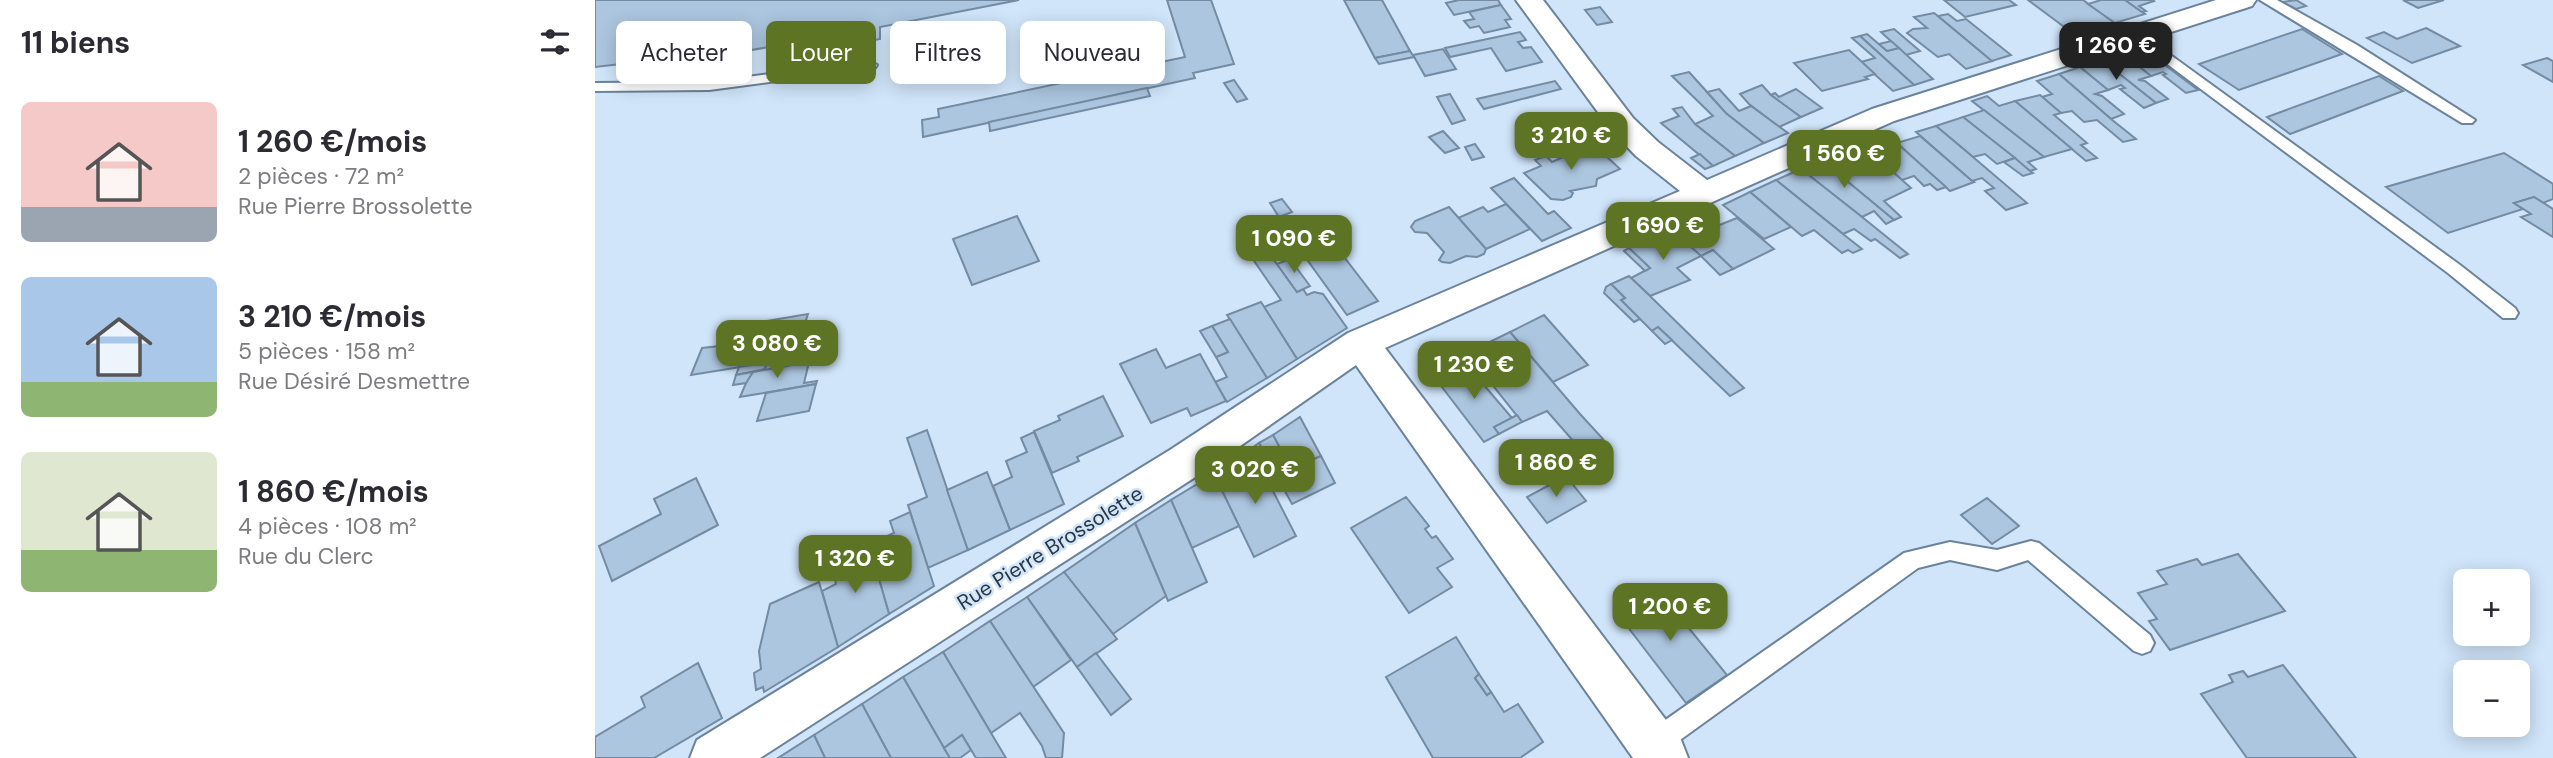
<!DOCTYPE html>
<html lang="fr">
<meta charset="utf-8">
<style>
body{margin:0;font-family:"DM Sans",sans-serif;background:#f7f7f7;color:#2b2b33;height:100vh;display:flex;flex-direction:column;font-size:26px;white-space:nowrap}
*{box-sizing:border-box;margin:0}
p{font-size:23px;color:#7c7c81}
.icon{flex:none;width:38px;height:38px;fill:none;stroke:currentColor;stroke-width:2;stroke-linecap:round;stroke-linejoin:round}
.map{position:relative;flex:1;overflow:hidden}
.details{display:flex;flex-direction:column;background:#fff;width:595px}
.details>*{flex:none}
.hud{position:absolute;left:21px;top:21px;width:665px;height:63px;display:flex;gap:14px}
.buttons{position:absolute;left:1858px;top:569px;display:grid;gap:14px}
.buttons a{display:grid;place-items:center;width:77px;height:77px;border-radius:10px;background:#fff;box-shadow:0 4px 18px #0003;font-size:35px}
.price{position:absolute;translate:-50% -60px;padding:0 16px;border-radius:14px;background:#5e7425;color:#fff;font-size:23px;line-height:46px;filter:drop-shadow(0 2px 4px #0008)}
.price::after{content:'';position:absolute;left:50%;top:42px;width:21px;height:16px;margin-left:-10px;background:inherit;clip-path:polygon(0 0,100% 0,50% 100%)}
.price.active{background:#222;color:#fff}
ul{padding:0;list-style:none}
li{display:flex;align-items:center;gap:21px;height:175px;padding:0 21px}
li span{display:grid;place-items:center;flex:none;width:196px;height:140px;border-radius:10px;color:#555}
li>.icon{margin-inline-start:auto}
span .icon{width:84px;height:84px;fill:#fffc;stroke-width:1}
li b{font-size:30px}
h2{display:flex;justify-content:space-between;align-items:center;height:84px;padding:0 21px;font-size:30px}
.chip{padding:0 24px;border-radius:10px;background:#fff;box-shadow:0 4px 18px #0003;font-size:24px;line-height:63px}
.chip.active{background:#5e7425;color:#fff}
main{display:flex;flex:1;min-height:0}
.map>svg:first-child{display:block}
.building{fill:#acc6df;stroke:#738ba3;stroke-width:2}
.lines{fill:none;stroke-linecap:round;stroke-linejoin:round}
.lane-casing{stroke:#6b839b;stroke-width:4}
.street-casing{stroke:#6b839b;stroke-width:4}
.lane{fill:#fff;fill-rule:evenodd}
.street{fill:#fff;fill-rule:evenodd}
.labels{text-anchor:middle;stroke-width:5;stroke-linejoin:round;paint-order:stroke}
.street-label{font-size:21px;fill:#2b353f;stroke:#d0e5fa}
</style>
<main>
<section class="details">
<h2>11 biens<svg class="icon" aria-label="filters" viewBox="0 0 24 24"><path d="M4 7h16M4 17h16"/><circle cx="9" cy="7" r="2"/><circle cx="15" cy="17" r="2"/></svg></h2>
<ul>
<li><span style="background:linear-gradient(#f6c9c9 75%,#9aa5b1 0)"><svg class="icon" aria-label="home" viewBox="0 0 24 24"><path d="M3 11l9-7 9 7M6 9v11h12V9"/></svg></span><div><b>1 260 €/mois</b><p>2 pièces · 72 m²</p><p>Rue Pierre Brossolette</p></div></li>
<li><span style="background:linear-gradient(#a9c7e8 75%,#8fb573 0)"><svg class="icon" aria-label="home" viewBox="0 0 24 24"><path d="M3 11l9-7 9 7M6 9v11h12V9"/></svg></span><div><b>3 210 €/mois</b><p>5 pièces · 158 m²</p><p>Rue Désiré Desmettre</p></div></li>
<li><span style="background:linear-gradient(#dfe7d0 70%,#8fb573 0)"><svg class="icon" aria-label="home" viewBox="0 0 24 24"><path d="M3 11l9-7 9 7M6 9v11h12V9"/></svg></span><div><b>1 860 €/mois</b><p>4 pièces · 108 m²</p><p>Rue du Clerc</p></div></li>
</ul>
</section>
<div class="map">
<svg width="1958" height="758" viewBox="0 0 1958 758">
<rect width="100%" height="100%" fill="#d0e5fa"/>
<g class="building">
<path d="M0,0H424L285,27V39L245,47L179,54L180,46L75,64L79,58L0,67Z"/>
<path d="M572,0H616L639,64L598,73L600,78L328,137L327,120L344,117L343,109L590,57Z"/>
<path d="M749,0H787L815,51L780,58Z"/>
<path d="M864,0H903L906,5L859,15L851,3Z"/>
<path d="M1349,0H1414L1421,5L1370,17Z"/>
<path d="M1433,0H1488L1520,23L1480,35Z"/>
<path d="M1506,0H1530L1550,14L1520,23L1493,4Z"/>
<path d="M1530,0H1558L1559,1L1544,6L1551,11L1547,12Z"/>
<path d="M1701,0L1711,6L1701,9L1687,2Z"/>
<path d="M1808,0H1849L1823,8Z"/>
<path d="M906,5L916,19L910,20L915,27L889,33L884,26L875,28L869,21L879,19L874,12Z"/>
<path d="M1005,7L1017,22L1002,25L990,10Z"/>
<path d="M1339,13L1343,16L1397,61L1371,69L1354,54L1343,57L1312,33L1318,29L1332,28L1319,17Z"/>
<path d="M1353,14L1362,21L1371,19L1416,55L1397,61L1343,16Z"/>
<path d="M1831,28L1865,46L1817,63L1772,38L1789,32L1802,39Z"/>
<path d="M1299,29L1325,51L1311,55L1286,32Z"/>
<path d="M1707,29L1747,54L1644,90L1604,64Z"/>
<path d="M925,32L931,40L923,42L928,48L936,47L947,62L911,71L896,48L855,57L850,48Z"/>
<path d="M1272,34L1292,51L1304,48L1338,79L1319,85L1265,36Z"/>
<path d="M1265,36L1319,85L1298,91L1266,62L1280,58L1257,38Z"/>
<path d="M1296,41L1304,48L1292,51L1284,44Z"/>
<path d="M1546,47L1603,90L1591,93L1568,75L1571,74L1568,72L1556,76L1527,53Z"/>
<path d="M848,49L861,69L830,76L818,55Z"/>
<path d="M1254,50L1280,74L1270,77L1273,79L1227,91L1199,63Z"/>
<path d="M815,51L819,57L784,64L780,58Z"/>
<path d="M1527,53L1556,76L1543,80L1550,81L1573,99L1561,103L1507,60Z"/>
<path d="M1952,58L1958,61V82L1928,65Z"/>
<path d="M1507,60L1561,103L1549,108L1525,89L1530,88L1526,85L1513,90L1485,67Z"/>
<path d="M1485,67L1513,90L1500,94L1507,96L1529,114L1516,119L1464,74Z"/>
<path d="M1094,72L1131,113L1169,143L1140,156L1100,124L1118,116L1077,76Z"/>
<path d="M1464,74L1516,119L1541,139L1528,142L1502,120L1489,122L1477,111L1466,113L1447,97L1457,94L1442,81Z"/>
<path d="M1784,76L1808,91L1695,134L1672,117Z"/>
<path d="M639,80L652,99L642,102L629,83Z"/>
<path d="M960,81L966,89L889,109L882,99Z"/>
<path d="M1167,85L1176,95L1206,117L1184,127L1154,104L1145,94Z"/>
<path d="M552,88L555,96L395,131L394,122Z"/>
<path d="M1124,89L1144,111L1156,106L1193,133L1169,143L1131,113L1112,92Z"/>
<path d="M1201,89L1227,108L1206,117L1176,95L1180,93L1184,97Z"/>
<path d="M855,94L870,120L857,124L842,97Z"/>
<path d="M1445,95L1466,113L1459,115L1492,143L1486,145L1502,158L1491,161L1420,101Z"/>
<path d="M1392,96L1404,106L1420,101L1477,149L1449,157L1377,101Z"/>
<path d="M1087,107L1100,124L1140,156L1118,166L1066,123L1084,116L1078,109Z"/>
<path d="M1389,110L1449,157L1433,162L1441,169L1435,171L1368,117Z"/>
<path d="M1368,117L1420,158L1402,164L1390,154L1378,157L1341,126Z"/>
<path d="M1341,126L1378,157L1432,203L1411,210L1390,191L1399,188L1387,178L1377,181L1321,132Z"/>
<path d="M848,131L864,148L850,153L834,137Z"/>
<path d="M1325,136L1377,181L1379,182L1355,191L1302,143Z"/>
<path d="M880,144L889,157L877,160L870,147Z"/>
<path d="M998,144L1025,169L1002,179L1001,186L975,191L978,193L976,197L968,200L956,199L929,173L946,166L940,160L951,156L957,162Z"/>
<path d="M1305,146L1351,187L1342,190L1335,184L1329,186L1319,176L1307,180L1279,155Z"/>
<path d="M1909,153L1958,184V199L1948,203L1939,197L1919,203L1928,209L1853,233L1791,187Z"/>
<path d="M1105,154L1118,166L1110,169L1096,158Z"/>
<path d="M1279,155L1316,188L1289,201L1306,217L1299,220L1241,172Z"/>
<path d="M1420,158L1435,171L1438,173L1428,176L1409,162Z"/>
<path d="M1227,160L1241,172L1299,220L1291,224L1279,211L1267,217L1206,169Z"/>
<path d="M1206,169L1267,217L1313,254L1305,258L1280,239L1276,241L1259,229L1248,234L1181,180Z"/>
<path d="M919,178L953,214L959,211L976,228L947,241L896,188Z"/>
<path d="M1181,180L1248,234L1267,249L1258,253L1253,250L1247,253L1219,230L1207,236L1155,192Z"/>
<path d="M1155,192L1196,227L1169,239L1128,205Z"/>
<path d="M1939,197L1958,209V237L1926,217L1936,214L1919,203Z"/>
<path d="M687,199L697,212L684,217L675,203Z"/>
<path d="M911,204L935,229L891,249L863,218L888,207L893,212Z"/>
<path d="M854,207L891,249L889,254L882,257L871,256L855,263L847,262L844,260L849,252L832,233L820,232L816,227L820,221Z"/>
<path d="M422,216L444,261L377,285L358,239Z"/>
<path d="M1104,216L1117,228L1142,218L1179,249L1138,269L1118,250L1106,256L1076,229Z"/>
<path d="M1076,229L1106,256L1082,268L1095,280L1055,296L1036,278L1055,268L1034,248Z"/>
<path d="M729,231L783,301L752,315L700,243Z"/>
<path d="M1034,248L1055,268L1050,271L1029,251Z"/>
<path d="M671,249L702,292L708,289L712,295L719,292L728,294L752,328L702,359L669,307L686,300L655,255Z"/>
<path d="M1118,250L1138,269L1125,275L1106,256Z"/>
<path d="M695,259L715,286L702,292L682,264Z"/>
<path d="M1034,276L1055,296L1149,388L1135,396L1063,327L1057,331L1026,300L1030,298L1016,284Z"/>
<path d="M1016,284L1030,298L1026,300L1045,319L1039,322L1009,293L1011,287Z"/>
<path d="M666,302L702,359L672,378L632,315Z"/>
<path d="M213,314L206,335L224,332L214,362L158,372L170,369L171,363L96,375L107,348L152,343L159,323Z"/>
<path d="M949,315L993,365L958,382L915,332Z"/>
<path d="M635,319L672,378L632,402L620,382L632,377L621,357L633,352L617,326Z"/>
<path d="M617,326L633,352L621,357L605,331Z"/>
<path d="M1063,327L1077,340L1070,344L1057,331Z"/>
<path d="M915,332L985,414L1008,439L987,451L952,411L927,422L872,353Z"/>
<path d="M561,349L571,368L605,354L631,401L596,416L592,408L556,423L525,364Z"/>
<path d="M214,362L209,383L222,381L221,384L145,397L154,376L158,372Z"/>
<path d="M171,363L170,369L141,375L144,367Z"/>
<path d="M871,364L917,418L899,427L904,434L889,442L840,378Z"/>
<path d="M158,372L151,383L138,385L141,375Z"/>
<path d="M221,384L214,411L162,421L171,393Z"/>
<path d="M508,396L528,436L482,457L484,461L457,473L439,431L465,420L463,416Z"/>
<path d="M922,415L927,422L904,434L899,427Z"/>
<path d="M705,417L726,456L696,469L678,435Z"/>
<path d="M332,430L373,550L333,568L313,505L332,497L312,438Z"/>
<path d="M439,432L469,504L415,530L398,486L417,477L411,461L432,452L426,438Z"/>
<path d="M678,435L696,469L681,475L664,443Z"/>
<path d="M664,443L682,477L673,482L657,448Z"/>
<path d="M660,456L701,536L659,557L619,474Z"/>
<path d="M726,456L740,483L697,504L681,475Z"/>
<path d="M392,472L415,530L373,550L352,490Z"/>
<path d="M619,474L644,526L597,548L576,500Z"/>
<path d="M971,476L991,501L952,523L932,497Z"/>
<path d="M101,478L123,525L17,581L4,546L66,514L59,499Z"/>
<path d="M811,497L834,526L830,529L837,538L841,536L858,559L842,568L857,587L814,613L756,528Z"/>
<path d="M1392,498L1424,526L1397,544L1366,515Z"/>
<path d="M576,500L612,582L573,601L540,523Z"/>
<path d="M315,512L339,586L294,614L274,544L299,533L295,521Z"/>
<path d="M540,523L571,596L518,634L469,572Z"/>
<path d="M274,544L294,614L243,647L227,591L241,584L236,561Z"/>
<path d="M1643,554L1690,611L1575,650L1554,621L1562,619L1543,593L1572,584L1562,571L1602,559L1607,565Z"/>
<path d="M469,572L522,639L482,667L432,597Z"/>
<path d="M224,582L243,647L169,692L168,687L161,690L159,673L166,669L164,651L175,604Z"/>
<path d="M1058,584L1132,675L1091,703L1019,609Z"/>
<path d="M432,597L476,660L438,687L395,621Z"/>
<path d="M395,621L469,733L467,758H451L447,746L425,713L396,733L348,652Z"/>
<path d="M861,637L884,674L880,678L892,695L896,692L909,712L923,704L948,742L925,758H838L791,677Z"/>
<path d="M348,652L396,733L411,758H381L367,735L349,748L308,677Z"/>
<path d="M501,653L536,699L516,715L482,667Z"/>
<path d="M103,663L127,718L59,758H0V737L50,707L46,697Z"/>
<path d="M1688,665L1761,758H1652L1606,694L1638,682L1634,675L1648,671L1653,677Z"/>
<path d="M884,674L896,692L892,695L880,678Z"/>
<path d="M308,677L349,748L355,758H296L267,704Z"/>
<path d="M267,704L296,758H230L219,735Z"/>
<path d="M219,735L230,758H183Z"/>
<path d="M367,735L376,750L365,758H355L349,748Z"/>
</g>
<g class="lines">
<g class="lane-casing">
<g id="lane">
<path d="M1665,0H1682L1762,45L1880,120L1877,123H1867Z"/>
<path d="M1541,30L1865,265L1920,308L1923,313L1920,318H1908L1853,273L1536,37L1534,34Z"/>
<path d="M275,61L282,65L280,68L114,90L0,91V83L114,82Z"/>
<path d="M1436,541L1444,543L1555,635L1559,643L1555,651L1547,654L1539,651L1433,560L1402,570L1355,560L1323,568L1067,753L1058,756L1049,753L1045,744L1049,735L1309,553L1355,542L1402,550Z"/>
</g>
</g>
<g class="street-casing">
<path id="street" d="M921,0H948L1038,118L1063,142L1112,180L1277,109L1621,0H1661L1657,6L1299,121L790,348L1086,740L1093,758H1038L761,365L605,474L165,758H95L102,740L575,450L753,333L1085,191L1041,156L1016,130Z"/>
</g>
<use href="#lane" class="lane"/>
<use href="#street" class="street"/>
</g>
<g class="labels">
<g class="street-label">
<text transform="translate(455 548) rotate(-32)" y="7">Rue Pierre Brossolette</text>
</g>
</g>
</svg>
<div class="buttons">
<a>+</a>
<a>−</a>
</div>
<b class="price active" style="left:1521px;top:82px">1 260 €</b>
<b class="price" style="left:976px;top:172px">3 210 €</b>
<b class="price" style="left:1249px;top:190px">1 560 €</b>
<b class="price" style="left:1068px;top:262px">1 690 €</b>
<b class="price" style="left:699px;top:275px">1 090 €</b>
<b class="price" style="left:182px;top:380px">3 080 €</b>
<b class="price" style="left:879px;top:401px">1 230 €</b>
<b class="price" style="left:961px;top:499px">1 860 €</b>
<b class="price" style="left:660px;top:506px">3 020 €</b>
<b class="price" style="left:260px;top:595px">1 320 €</b>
<b class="price" style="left:1075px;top:643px">1 200 €</b>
<div class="hud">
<a class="chip">Acheter</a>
<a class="chip active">Louer</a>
<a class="chip">Filtres</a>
<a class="chip">Nouveau</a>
</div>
</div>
</main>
